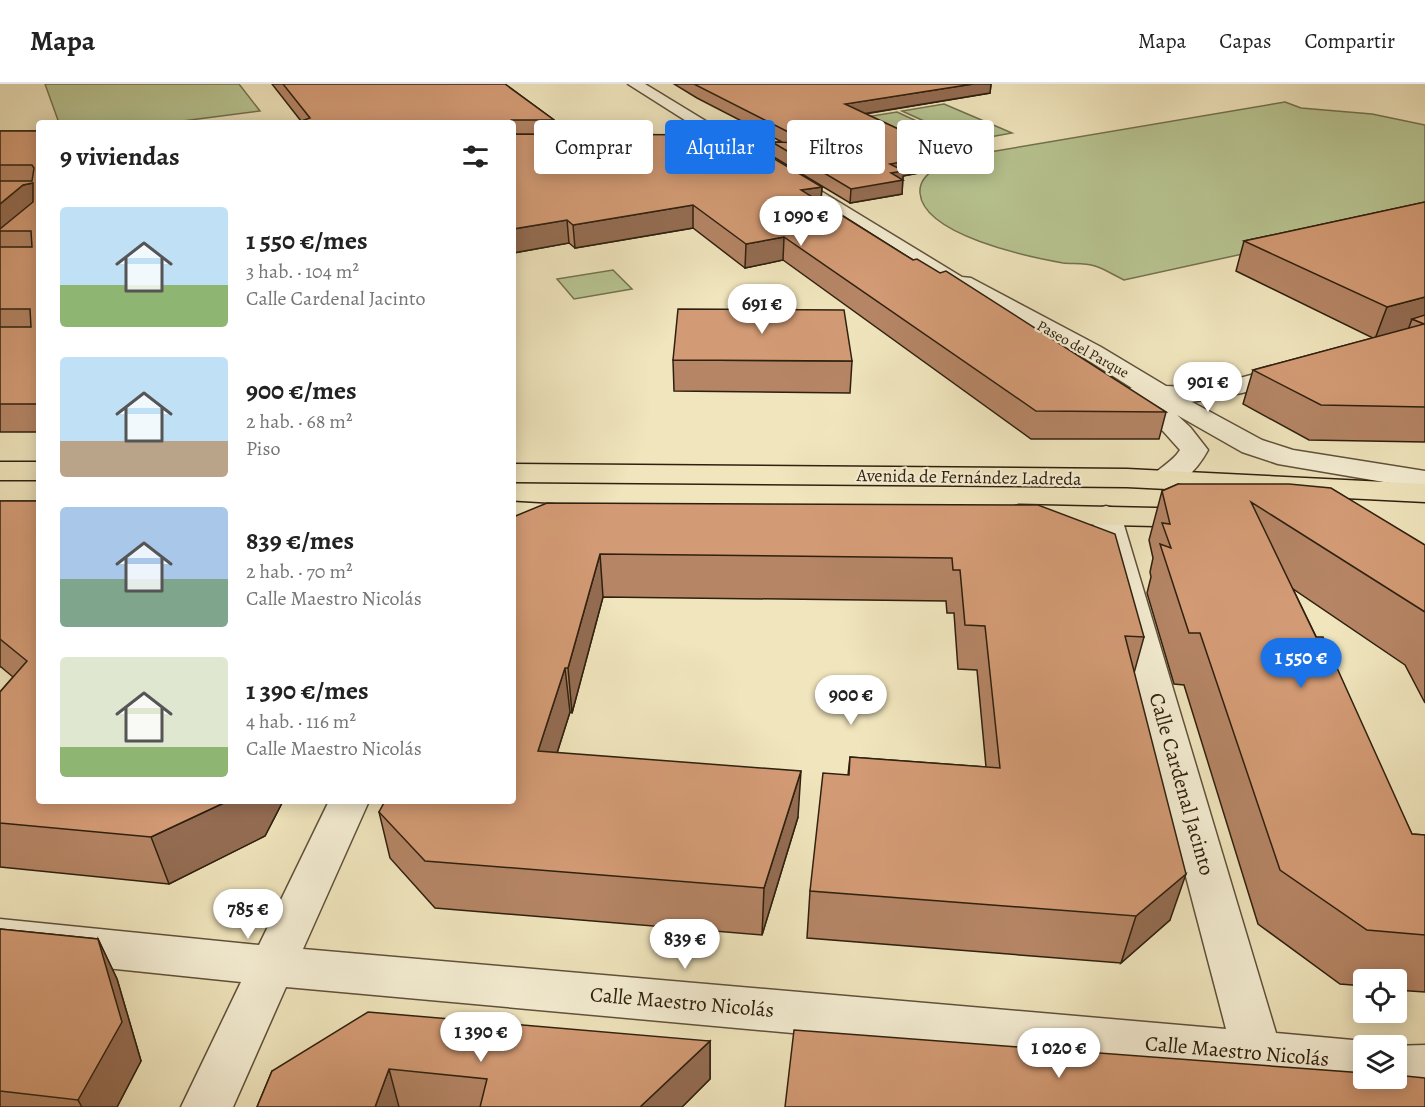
<!DOCTYPE html>
<html lang="es">
<meta charset="utf-8">
<style>
body{margin:0;font-family:Alegreya,serif;background:#f2f2f2;color:#222;height:100vh;display:flex;flex-direction:column;font-size:22px;white-space:nowrap}
*{box-sizing:border-box;margin:0}
p{font-size:20px;color:#767676}
.icon{flex:none;width:33px;height:33px;fill:none;stroke:currentColor;stroke-width:2;stroke-linecap:round;stroke-linejoin:round}
.map{position:relative;flex:1;overflow:hidden}
.details{position:absolute;left:36px;top:36px;width:480px;height:684px;display:flex;flex-direction:column;background:#fff;border-radius:6px;box-shadow:0 3px 15px #0003}
.details>*{flex:none}
.guide{position:absolute;left:534px;top:36px;width:570px;height:54px;display:flex;gap:12px}
.controls{position:absolute;left:1353px;top:885px;display:grid;gap:12px}
.controls a{display:grid;place-items:center;width:54px;height:54px;border-radius:6px;background:#fff;box-shadow:0 3px 15px #0003;font-size:30px}
.price{position:absolute;translate:-50% -51px;padding:0 14px;border-radius:21px;background:#fff;color:#222;font-size:20px;line-height:39px;filter:drop-shadow(0 2px 3px #0008)}
.price::after{content:'';position:absolute;left:50%;top:36px;width:18px;height:14px;margin-left:-9px;background:inherit;clip-path:polygon(0 0,100% 0,50% 100%)}
.price.selected{background:#1a73e8;color:#fff}
ul{padding:0;list-style:none}
li{display:flex;align-items:center;gap:18px;height:150px;padding:0 24px}
li span{display:grid;place-items:center;flex:none;width:168px;height:120px;border-radius:6px;color:#555}
li>.icon{margin-inline-start:auto}
span .icon{width:72px;height:72px;fill:#fffc;stroke-width:1}
li b{font-size:26px}
h2{display:flex;justify-content:space-between;align-items:center;height:72px;padding:0 24px;font-size:26px}
.chip{padding:0 21px;border-radius:6px;background:#fff;box-shadow:0 3px 15px #0003;font-size:21px;line-height:54px}
.chip.selected{background:#1a73e8;color:#fff}
header{display:flex;align-items:center;gap:36px;box-sizing:border-box;height:84px;padding:0 30px;background:#fff;border-bottom:2px solid #e0e0e0}
header strong{font-size:28px}
nav{display:flex;gap:33px;margin-inline-start:auto;font-size:21px}
.map>svg:first-child{display:block}
.green{fill:#b8c592;stroke:#747250;stroke-width:1.5}
.lines{fill:none;stroke-linecap:round;stroke-linejoin:round}
.minor-casing{stroke:#5f513a;stroke-width:3}
.highway-casing{stroke:#2f200f;stroke-width:3}
.minor{fill:#f5eed4;fill-rule:evenodd}
.highway{fill:#f0e5bd;fill-rule:evenodd}
.wall{fill:#b58565;stroke:#2f200f;stroke-width:1.5}
.shaded-wall{fill:#946c52;stroke:#2f200f;stroke-width:1.5}
.building{fill:#d39b75;stroke:#2f200f;stroke-width:1.5}
.labels{text-anchor:middle;stroke-width:4.5;stroke-linejoin:round;paint-order:stroke}
.far-street-label{font-size:15px;fill:#2f200f;stroke:#f5eed4}
.street-label{font-size:18px;fill:#2f200f;stroke:#f5eed4}
.near-street-label{font-size:21px;fill:#2f200f;stroke:#f5eed4}
</style>
<header>
<strong>Mapa</strong>
<nav><a>Mapa</a><a>Capas</a><a>Compartir</a></nav>
</header>
<div class="map">
<svg width="1425" height="1023" viewBox="0 0 1425 1023">
<rect width="100%" height="100%" fill="#f0e5bd"/>
<filter id="stains"><feTurbulence type="fractalNoise" baseFrequency=".00333" numOctaves="4"/><feColorMatrix values="0 0 0 0 .2 0 0 0 0 .09 0 0 0 0 .02 0 0 0 .5 -.17"/></filter>
<radialGradient id="worn" r=".72"><stop offset=".6" stop-color="#630" stop-opacity="0"/><stop offset="1" stop-color="#630" stop-opacity=".3"/></radialGradient>
<g class="green">
<path d="M45,0H239L260,27L167,39H59Z"/>
<path d="M1285,18L1301,24L1372,30L1425,41V130L1124,196C1115,192 1105,185 1095,182C1085,179 1073,180 1063,179C1029,173 923,151 920,109C918,85 955,76 972,71Z"/>
<path d="M944,20L1012,49L968,57L902,27Z"/>
<path d="M897,28L962,58L917,66L853,35Z"/>
<path d="M613,186L632,205L574,215L557,195Z"/>
</g>
<g class="lines">
<g class="minor-casing">
<g id="minor">
<path d="M628,0H645L962,193L971,194L1101,263L1166,302L1190,303L1225,298L1291,280L1300,283L1304,288L1300,293L1242,309L1192,318L1262,356L1293,366L1425,387V405L1278,380L1242,368L1177,331L1190,343L1208,366C1197,386 1178,408 1153,402L1149,396C1157,384 1172,379 1180,366L1163,347L1118,315L1114,310L1118,305L1132,304L1083,273L985,220L973,219Z"/>
<path d="M1106,422L1117,425L1121,431L1276,949L1364,957L1377,962H1364V994H1396V962H1391L1425,961V1007L1396,1004L1378,996L1364,1001L286,903L233,1023H181L241,898L0,873V835L259,861L329,717H369L303,865L1226,945L1091,431L1095,425Z"/>
</g>
</g>
<g class="highway-casing">
<g id="highway">
<rect x="0" y="378" width="39" height="18"/>
<path d="M513,380L1127,385L1425,400V418L1127,403L513,398Z"/>
<path d="M513,418L582,422L586,428L582,434L571,437L513,436Z"/>
<path d="M1019,421L1201,425L1212,428L1216,434L1212,440L1201,443L1019,439L1008,436L1004,430L1008,424Z"/>
</g>
</g>
<use href="#minor" class="minor"/>
<use href="#highway" class="highway"/>
</g>
<g class="wall">
<path d="M272,0H505L554,36L555,50L822,103L821,118L913,176L1166,328L1159,355H1031L783,176L745,184L693,144L575,164L569,159L513,169V39H296L301,37Z"/>
<path d="M674,0H991L990,9L865,30L939,64L938,78L924,80L923,88L903,92L902,110L850,119L772,72V58H782L697,14Z"/>
<rect x="0" y="47" width="39" height="301"/>
<path d="M1425,118V358L1309,356L1243,320L1253,286L1373,254L1236,187L1244,157Z"/>
<path d="M673,276L852,277L850,309L674,307Z"/>
<path d="M1178,400L1425,461V619L1405,581L1293,505L1412,750L1425,751V908L1396,906V896H1364V902L1340,900L1258,840L1184,601L1174,600L1147,509L1151,493L1150,488L1153,474L1149,456L1162,407Z"/>
<path d="M0,417H39V717H283L265,752L169,800L0,783V608L13,593L1,583H0Z"/>
<path d="M1038,421L1144,553L1134,589L1170,836L1121,879L807,854L810,807L848,691L850,673L986,683L977,586L958,585L954,529H947L946,517L603,513L572,629L570,628L557,669L798,733L762,851L435,824L390,774L379,728L513,717V433Z"/>
<path d="M0,845L98,855L117,895L141,977L117,1023H0Z"/>
<path d="M710,957V995L682,1023H257L272,987Z"/>
</g>
<g class="shaded-wall">
<path d="M973,0H991L990,9L844,33L845,20Z"/>
<path d="M939,64L938,78L924,80L923,88L903,92L902,110L850,119L851,105L890,80L913,68Z"/>
<path d="M33,99L39,117L0,147V120L23,101Z"/>
<path d="M822,103L820,125L801,106Z"/>
<path d="M693,121V144L575,164L573,141Z"/>
<path d="M567,136L569,159L513,169V145Z"/>
<path d="M784,153L783,176L745,184L746,160Z"/>
<path d="M1425,213V240L1412,235L1408,246L1375,255L1387,223Z"/>
<path d="M600,470L603,513L572,629L568,584Z"/>
<path d="M565,584L570,628L543,713L538,667Z"/>
<path d="M801,687L798,733L762,851L764,804Z"/>
<path d="M228,717H283L265,752L169,800L151,753Z"/>
<path d="M1186,790L1170,836L1121,879L1136,832Z"/>
<path d="M98,855L117,895L141,977L117,1023H82L78,1016Z"/>
<path d="M710,957V995L682,1023H640Z"/>
<path d="M389,985L399,1023H375Z"/>
</g>
<g class="building">
<path d="M283,0H505L554,36H511L509,39H296L310,34Z"/>
<path d="M694,0H973L845,20L939,64L913,68L924,74L890,80L904,87L891,89L903,96L851,105L772,58L810,59Z"/>
<path d="M0,47H39V320H0V243H31L30,225H0V163H32L31,147H0V145L33,118V99L23,101L0,120V97H32L34,84L32,81H0Z"/>
<path d="M513,50L734,51L822,103L801,106L913,176L917,175L940,189L946,187L1166,328L1036,327L784,153L746,160L693,121L573,141L567,136L513,145Z"/>
<path d="M1425,118V213L1387,223L1244,157Z"/>
<path d="M678,225L844,226L852,277L673,276Z"/>
<path d="M1425,231V323L1321,321L1253,286L1424,240L1412,235Z"/>
<path d="M1178,400H1289L1331,404L1425,461V528L1251,418L1316,553H1323L1412,750L1425,751V851L1367,846L1280,786L1200,549H1189L1160,460L1171,464L1162,439L1170,440L1162,407Z"/>
<path d="M0,417H39V717H228L151,753L0,739V608L27,577L0,555Z"/>
<path d="M547,419L1038,421L1115,450L1144,553L1125,552L1186,790L1136,832L810,807L823,689L849,691L850,673L1000,684L985,542L965,541L960,486H953L952,474L600,470L568,584H565L538,667L801,687L764,804L425,777L379,728L385,717H513V433Z"/>
<path d="M0,845L98,855L122,938L78,1016L0,1007Z"/>
<path d="M368,928L710,957L640,1023H480L487,995L389,985L375,1023H257L272,987Z"/>
<path d="M794,946L1364,989V994H1396V991L1425,994V1023H785Z"/>
</g>
<g class="labels">
<g class="far-street-label">
<text transform="translate(1083 265) rotate(29)" y="5">Paseo del Parque</text>
</g>
<g class="street-label">
<text transform="translate(969 393) rotate(1)" y="6">Avenida de Fernández Ladreda</text>
</g>
<g class="near-street-label">
<text transform="translate(1182 700) rotate(74)" y="7">Calle Cardenal Jacinto</text>
<text transform="translate(682 918) rotate(5)" y="7">Calle Maestro Nicolás</text>
<text transform="translate(1237 967) rotate(5)" y="7">Calle Maestro Nicolás</text>
</g>
</g>
<rect width="100%" height="100%" filter="url(#stains)"/>
<rect width="100%" height="100%" fill="url(#worn)"/>
</svg>
<div class="controls">
<a><svg class="icon" aria-label="locate" viewBox="0 0 24 24"><circle cx="12" cy="12" r="6"/><path d="M12 2v4M12 18v4M2 12h4M18 12h4"/></svg></a>
<a><svg class="icon" aria-label="layers" viewBox="0 0 24 24"><path d="M12 4l9 5-9 5-9-5zM3 14l9 5 9-5"/></svg></a>
</div>
<b class="price" style="left:801px;top:163px">1 090 €</b>
<b class="price" style="left:762px;top:251px">691 €</b>
<b class="price" style="left:1208px;top:329px">901 €</b>
<b class="price selected" style="left:1301px;top:605px">1 550 €</b>
<b class="price" style="left:851px;top:642px">900 €</b>
<b class="price" style="left:248px;top:856px">785 €</b>
<b class="price" style="left:685px;top:886px">839 €</b>
<b class="price" style="left:481px;top:979px">1 390 €</b>
<b class="price" style="left:1059px;top:995px">1 020 €</b>
<div class="guide">
<a class="chip">Comprar</a>
<a class="chip selected">Alquilar</a>
<a class="chip">Filtros</a>
<a class="chip">Nuevo</a>
</div>
<section class="details">
<h2>9 viviendas<svg class="icon" aria-label="filters" viewBox="0 0 24 24"><path d="M4 7h16M4 17h16"/><circle cx="9" cy="7" r="2"/><circle cx="15" cy="17" r="2"/></svg></h2>
<ul>
<li><span style="background:linear-gradient(#bfe0f5 65%,#8fb573 0)"><svg class="icon" aria-label="home" viewBox="0 0 24 24"><path d="M3 11l9-7 9 7M6 9v11h12V9"/></svg></span><div><b>1 550 €/mes</b><p>3 hab. · 104 m²</p><p>Calle Cardenal Jacinto</p></div></li>
<li><span style="background:linear-gradient(#bfe0f5 70%,#b9a48a 0)"><svg class="icon" aria-label="home" viewBox="0 0 24 24"><path d="M3 11l9-7 9 7M6 9v11h12V9"/></svg></span><div><b>900 €/mes</b><p>2 hab. · 68 m²</p><p>Piso</p></div></li>
<li><span style="background:linear-gradient(#a9c7e8 60%,#7fa58c 0)"><svg class="icon" aria-label="home" viewBox="0 0 24 24"><path d="M3 11l9-7 9 7M6 9v11h12V9"/></svg></span><div><b>839 €/mes</b><p>2 hab. · 70 m²</p><p>Calle Maestro Nicolás</p></div></li>
<li><span style="background:linear-gradient(#dfe7d0 75%,#8fb573 0)"><svg class="icon" aria-label="home" viewBox="0 0 24 24"><path d="M3 11l9-7 9 7M6 9v11h12V9"/></svg></span><div><b>1 390 €/mes</b><p>4 hab. · 116 m²</p><p>Calle Maestro Nicolás</p></div></li>
</ul>
</section>
</div>
